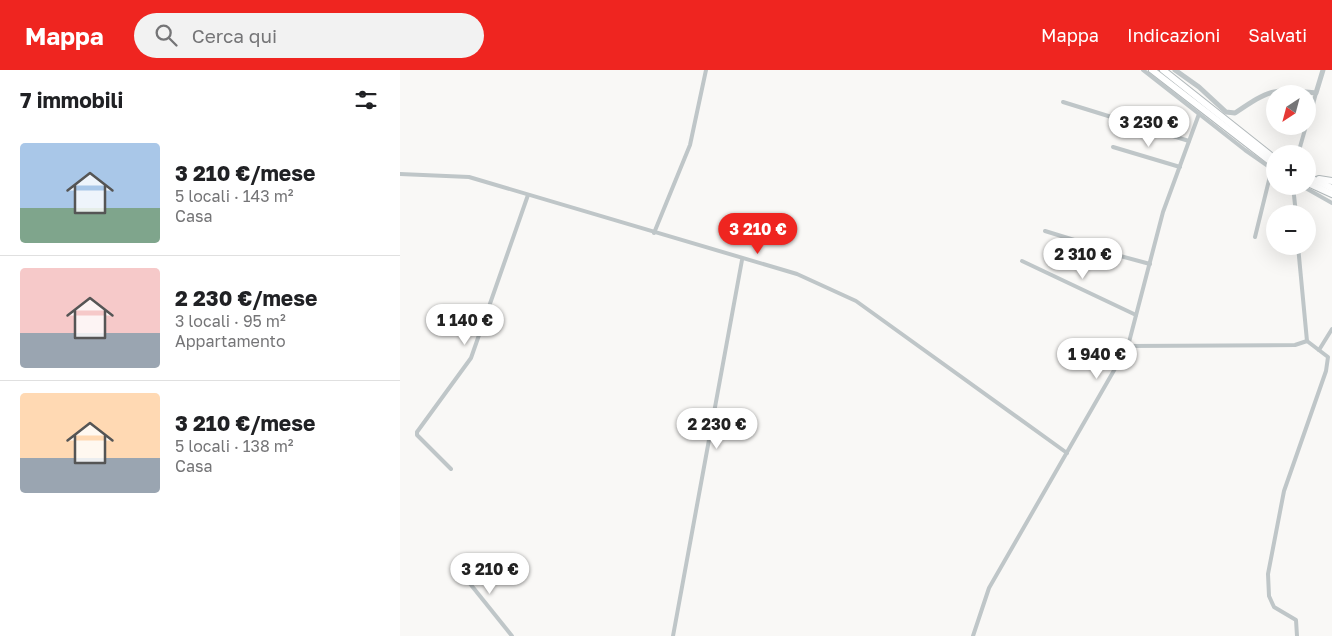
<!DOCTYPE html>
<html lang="it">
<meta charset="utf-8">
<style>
body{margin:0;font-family:"Golos Text",sans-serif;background:#f2f2f2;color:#202124;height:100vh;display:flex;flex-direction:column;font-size:19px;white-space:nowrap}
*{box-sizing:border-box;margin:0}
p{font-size:16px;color:#757577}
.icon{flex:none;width:28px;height:28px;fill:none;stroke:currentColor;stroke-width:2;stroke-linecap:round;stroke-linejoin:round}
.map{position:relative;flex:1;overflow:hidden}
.sheet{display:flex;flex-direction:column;background:#fff;width:400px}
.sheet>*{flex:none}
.needle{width:32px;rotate:216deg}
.tools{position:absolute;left:866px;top:15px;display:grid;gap:10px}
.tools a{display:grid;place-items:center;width:50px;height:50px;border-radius:50%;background:#fff;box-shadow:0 5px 20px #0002;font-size:25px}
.price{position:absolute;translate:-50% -42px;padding:0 11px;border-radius:18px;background:#fff;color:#222;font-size:16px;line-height:32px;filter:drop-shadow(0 1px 2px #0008)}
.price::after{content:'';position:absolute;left:50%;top:30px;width:15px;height:11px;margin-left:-8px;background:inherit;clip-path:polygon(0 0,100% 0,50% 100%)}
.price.active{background:#ef2520;color:#fff}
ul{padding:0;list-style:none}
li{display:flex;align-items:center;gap:15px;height:125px;padding:0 20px}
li+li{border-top:1px solid #e0e0e0}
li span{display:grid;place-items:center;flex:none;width:140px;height:100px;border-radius:5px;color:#555}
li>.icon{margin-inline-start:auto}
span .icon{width:60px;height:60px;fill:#fffc;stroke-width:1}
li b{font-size:21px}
h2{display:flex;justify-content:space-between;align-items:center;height:60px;padding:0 20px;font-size:21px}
header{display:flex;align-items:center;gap:30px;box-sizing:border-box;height:70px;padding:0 25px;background:#ef2520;color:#fff}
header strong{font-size:24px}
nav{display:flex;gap:28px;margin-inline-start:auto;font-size:18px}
.search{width:350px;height:45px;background:#f2f2f2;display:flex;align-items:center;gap:12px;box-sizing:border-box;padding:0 18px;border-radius:28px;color:#757577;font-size:19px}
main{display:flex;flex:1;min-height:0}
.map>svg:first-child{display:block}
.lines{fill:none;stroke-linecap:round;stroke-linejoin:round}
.trunk-casing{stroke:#b2b9bb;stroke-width:8}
.minor{stroke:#bfc6c8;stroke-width:4}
.tertiary{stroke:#bfc6c8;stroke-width:5}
.trunk{stroke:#fff;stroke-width:6}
</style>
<header>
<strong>Mappa</strong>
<div class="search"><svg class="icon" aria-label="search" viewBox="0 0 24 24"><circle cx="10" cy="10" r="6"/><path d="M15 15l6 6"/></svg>Cerca qui</div>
<nav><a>Mappa</a><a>Indicazioni</a><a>Salvati</a></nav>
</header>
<main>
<section class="sheet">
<h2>7 immobili<svg class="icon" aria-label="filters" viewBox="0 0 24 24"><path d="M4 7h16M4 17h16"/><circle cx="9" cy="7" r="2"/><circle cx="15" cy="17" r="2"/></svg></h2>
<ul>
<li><span style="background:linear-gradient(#a9c7e8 65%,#7fa58c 0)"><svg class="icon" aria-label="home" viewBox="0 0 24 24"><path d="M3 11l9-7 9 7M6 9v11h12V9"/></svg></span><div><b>3 210 €/mese</b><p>5 locali · 143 m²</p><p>Casa</p></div></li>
<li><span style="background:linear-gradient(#f6c9c9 65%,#9aa5b1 0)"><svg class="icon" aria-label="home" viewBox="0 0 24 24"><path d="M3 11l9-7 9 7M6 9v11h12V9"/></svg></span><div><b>2 230 €/mese</b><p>3 locali · 95 m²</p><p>Appartamento</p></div></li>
<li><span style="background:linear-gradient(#ffd9b3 65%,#9aa5b1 0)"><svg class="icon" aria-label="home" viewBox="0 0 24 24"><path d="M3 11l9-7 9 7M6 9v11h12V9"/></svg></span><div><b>3 210 €/mese</b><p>5 locali · 138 m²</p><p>Casa</p></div></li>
</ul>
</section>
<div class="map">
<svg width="932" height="566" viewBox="0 0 932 566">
<rect width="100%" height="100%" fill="#f9f8f6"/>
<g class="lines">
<g class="trunk-casing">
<g id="trunk">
<path d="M752,0L875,95"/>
<path d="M763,0L875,89"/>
<path d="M908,107L932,118"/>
<path d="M919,109L932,111"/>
<path d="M908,113L932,124"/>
</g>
</g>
<g class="minor">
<path d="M743,0L845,80L875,101"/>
<path d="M663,32L789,71"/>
<path d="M908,53L916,23"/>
<path d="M713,77L780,97"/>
<path d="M898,84L906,56"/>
<path d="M0,104L69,107L397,204L456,231L667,383"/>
<path d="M893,116L896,144"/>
<path d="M902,116L932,133"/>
<path d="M645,161L684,173L687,177L750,194"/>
<path d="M254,163L290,75L306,0"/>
<path d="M855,167L872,98"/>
<path d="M898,176L907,271"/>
<path d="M622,191L736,245"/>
<path d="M728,276L895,275L907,271L928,287L926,301L884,421L868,504L869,526L874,537L896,550L897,566"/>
<path d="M919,280L932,259"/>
<path d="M51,399L17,365V362L71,288L128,125"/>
<path d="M55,495L112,566"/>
<path d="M273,566L342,190"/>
<path d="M573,566L589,518L728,276L763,142L799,44"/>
</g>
<path class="tertiary" d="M775,0L799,17L826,42L835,43C872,18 872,19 916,23L923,0"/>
<use href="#trunk" class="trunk"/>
</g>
</svg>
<div class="tools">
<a><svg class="needle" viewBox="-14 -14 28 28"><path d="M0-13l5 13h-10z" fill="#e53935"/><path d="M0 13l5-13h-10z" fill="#757577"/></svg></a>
<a>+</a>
<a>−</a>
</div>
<b class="price" style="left:749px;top:78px">3 230 €</b>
<b class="price active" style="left:358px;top:185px">3 210 €</b>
<b class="price" style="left:683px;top:210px">2 310 €</b>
<b class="price" style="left:65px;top:276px">1 140 €</b>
<b class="price" style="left:697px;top:310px">1 940 €</b>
<b class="price" style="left:317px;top:380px">2 230 €</b>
<b class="price" style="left:90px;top:525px">3 210 €</b>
</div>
</main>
